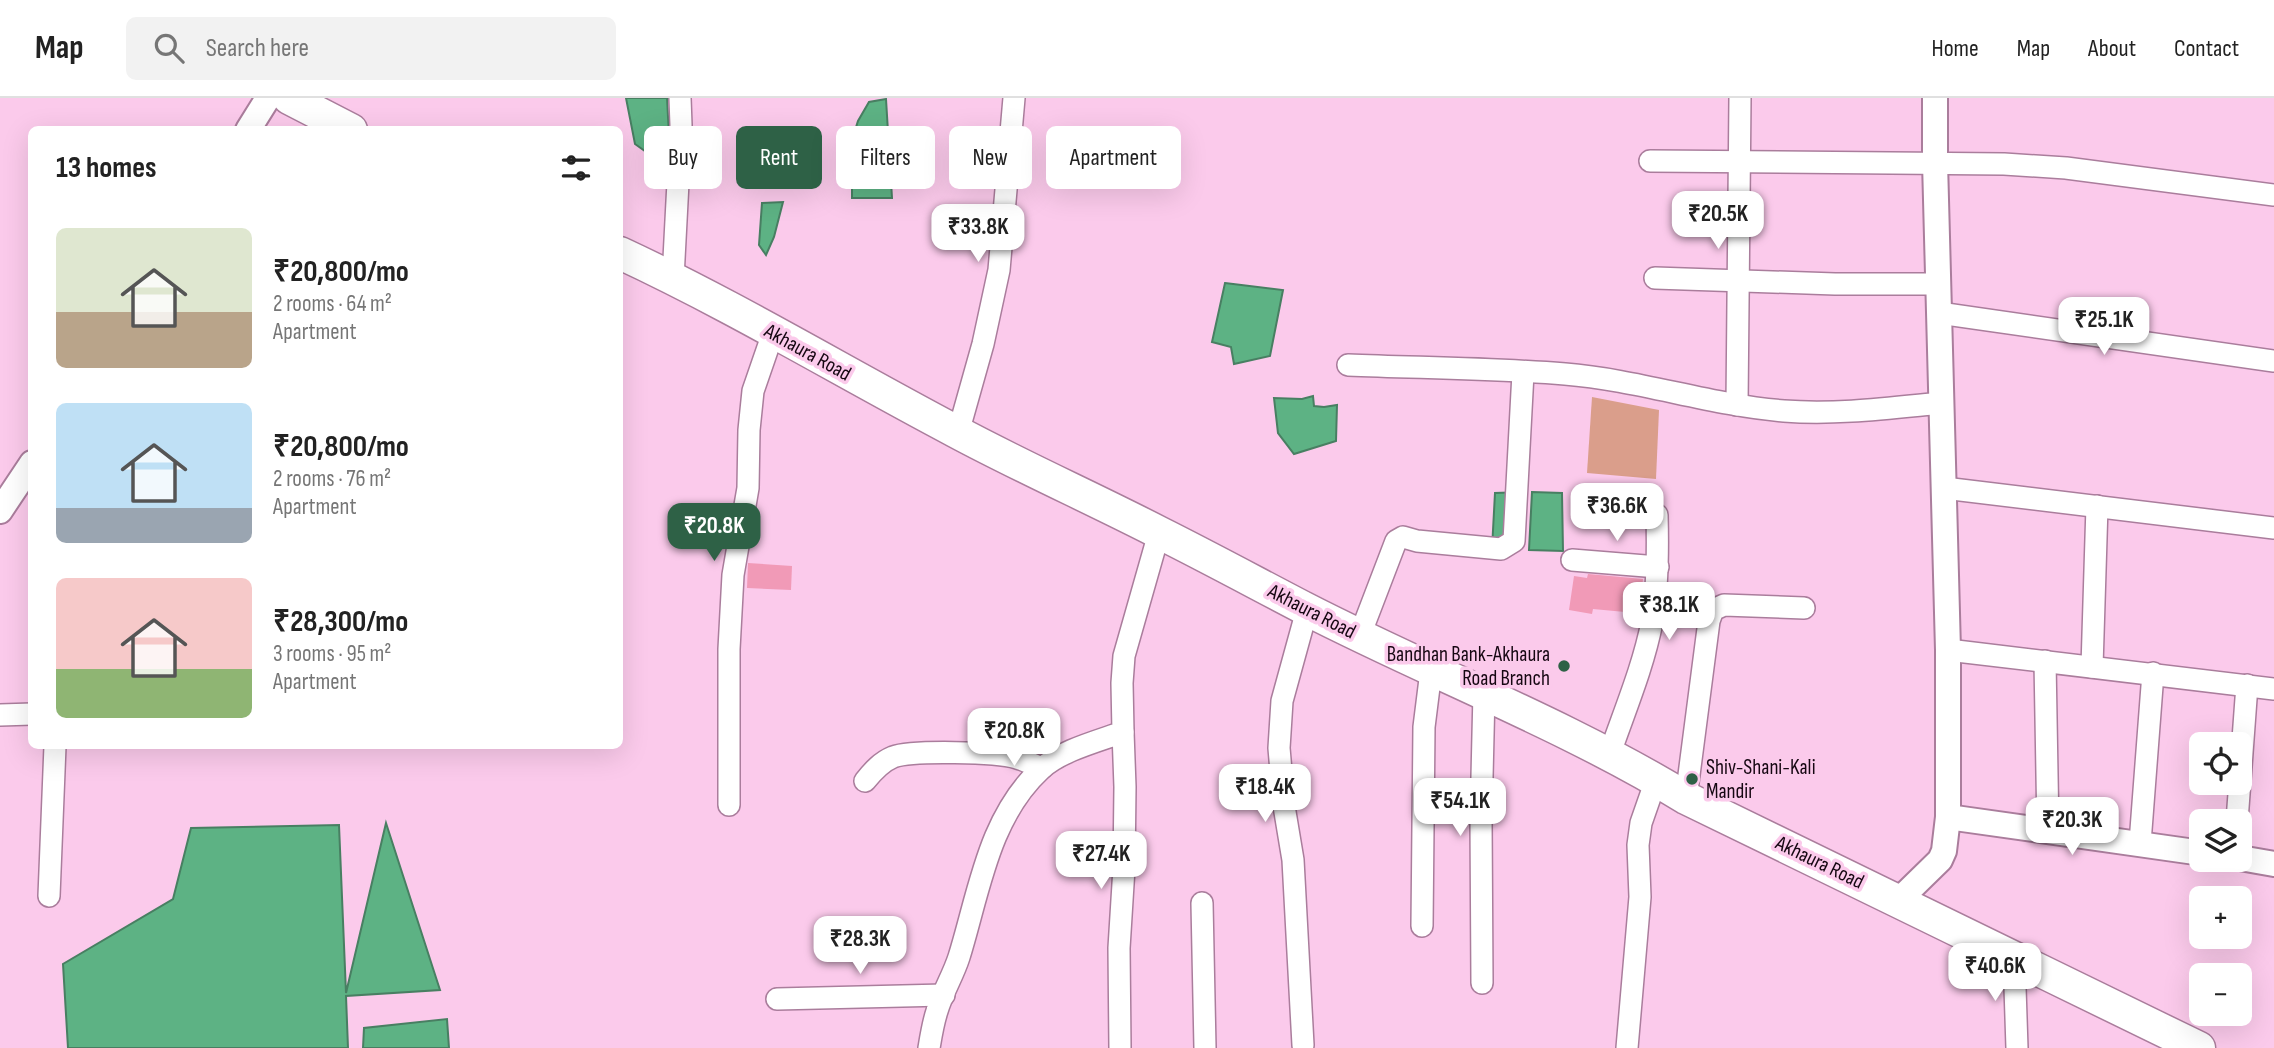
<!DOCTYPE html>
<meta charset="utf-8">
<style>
body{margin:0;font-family:"Sofia Sans Condensed",sans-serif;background:#f2f2f2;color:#222;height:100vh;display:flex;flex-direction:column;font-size:26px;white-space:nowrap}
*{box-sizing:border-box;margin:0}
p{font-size:23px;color:#767676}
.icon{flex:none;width:38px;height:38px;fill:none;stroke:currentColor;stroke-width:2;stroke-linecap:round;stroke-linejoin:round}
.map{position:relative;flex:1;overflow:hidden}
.details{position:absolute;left:28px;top:28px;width:595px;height:623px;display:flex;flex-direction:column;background:#fff;border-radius:10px;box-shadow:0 7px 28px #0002}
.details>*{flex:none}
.banner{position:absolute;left:644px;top:28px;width:665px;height:63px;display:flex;gap:14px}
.fabs{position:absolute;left:2189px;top:634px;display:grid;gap:14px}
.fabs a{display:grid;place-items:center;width:63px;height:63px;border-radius:10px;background:#fff;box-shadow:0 7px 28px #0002;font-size:35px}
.price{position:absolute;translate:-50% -60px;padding:0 16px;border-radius:14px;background:#fff;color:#222;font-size:23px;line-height:46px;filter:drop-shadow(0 2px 4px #0008)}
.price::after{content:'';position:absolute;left:50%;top:42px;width:21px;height:16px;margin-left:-10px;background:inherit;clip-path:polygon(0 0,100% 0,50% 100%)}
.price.on{background:#2e6146;color:#fff}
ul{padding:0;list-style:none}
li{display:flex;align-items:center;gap:21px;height:175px;padding:0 28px}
li span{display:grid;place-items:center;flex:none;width:196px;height:140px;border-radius:10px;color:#555}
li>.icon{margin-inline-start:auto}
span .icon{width:84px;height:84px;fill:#fffc;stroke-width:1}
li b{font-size:30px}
h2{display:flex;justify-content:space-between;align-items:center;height:84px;padding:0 28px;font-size:30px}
.chip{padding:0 24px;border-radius:10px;background:#fff;box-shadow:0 7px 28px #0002;font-size:24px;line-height:63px}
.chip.on{background:#2e6146;color:#fff}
header{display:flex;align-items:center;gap:42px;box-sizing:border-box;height:98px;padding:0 35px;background:#fff;border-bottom:2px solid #e0e0e0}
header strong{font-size:33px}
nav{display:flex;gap:38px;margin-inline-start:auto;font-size:24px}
.search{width:490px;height:63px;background:#f2f2f2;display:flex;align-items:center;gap:18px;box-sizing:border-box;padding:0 24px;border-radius:10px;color:#767676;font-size:26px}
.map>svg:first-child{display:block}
.green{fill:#da9e8b}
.water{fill:#5db284;stroke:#487f62;stroke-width:2}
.building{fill:#f19ab7}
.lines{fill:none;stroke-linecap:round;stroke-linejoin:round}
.minor-casing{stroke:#aa7d9c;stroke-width:24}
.tertiary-casing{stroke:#aa7d9c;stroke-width:28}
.primary-casing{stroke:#aa7d9c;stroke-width:35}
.minor{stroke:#fff;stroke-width:21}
.tertiary{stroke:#fff;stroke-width:24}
.primary{stroke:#fff;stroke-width:32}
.poi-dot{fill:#2e6146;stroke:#fbcaeb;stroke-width:2.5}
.labels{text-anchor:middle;stroke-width:7;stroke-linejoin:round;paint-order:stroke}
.street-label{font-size:21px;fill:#160712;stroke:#fbcaeb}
.poi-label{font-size:21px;fill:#160712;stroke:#fbcaeb;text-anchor:end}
</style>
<header>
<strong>Map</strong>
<div class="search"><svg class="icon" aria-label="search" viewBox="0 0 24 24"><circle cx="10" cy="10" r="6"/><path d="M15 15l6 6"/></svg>Search here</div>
<nav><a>Home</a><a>Map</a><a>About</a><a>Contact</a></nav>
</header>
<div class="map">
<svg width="2274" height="950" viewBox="0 0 2274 950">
<rect width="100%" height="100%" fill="#fbcaeb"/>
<path class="green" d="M1592,299L1659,312L1656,381L1587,375Z"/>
<g class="water">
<path d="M626,0H667L670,56H649L635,46Z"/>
<path d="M886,1L892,100H852V42L858,23L869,4Z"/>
<path d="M783,104L774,139L766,157L759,147L762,105Z"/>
<path d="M1225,185L1283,192L1270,258L1234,266L1231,249L1212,244Z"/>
<path d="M1313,298L1314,308L1324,309L1337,307L1336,343L1294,356L1278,335L1274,300L1302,301Z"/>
<path d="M1524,394L1521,451H1492L1495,395Z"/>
<path d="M1532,394L1562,395L1563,453L1529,452Z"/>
<path d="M386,725L440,892L346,898L348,950H68L63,866L173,801L191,730L339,727L346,895Z"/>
<path d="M447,921L449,950H363L364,930Z"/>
</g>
<g class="building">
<path d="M1574,392L1653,398V405L1645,411L1644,425L1572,422Z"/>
<path d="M748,465L792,468L791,492L747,490Z"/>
<path d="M1588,476L1643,481L1639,520L1625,519V514L1593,511L1592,516L1569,512L1574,478L1587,480Z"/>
</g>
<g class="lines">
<g class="minor-casing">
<g id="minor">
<path d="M1650,63L2004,66L2066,70L2274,97"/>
<path d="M673,180L681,27L680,0"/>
<path d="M1655,180L1835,186H1938"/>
<path d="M1939,215L2274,263"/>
<path d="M1348,267C1420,270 1493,270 1565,276C1639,282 1710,307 1784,313C1837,317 1890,310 1942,305"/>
<path d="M1737,307L1740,0"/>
<path d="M958,335L983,246L999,172L1014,0"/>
<path d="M1944,390L2274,430"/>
<path d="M1572,462L1658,469"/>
<path d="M1360,537L1396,443L1403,439L1417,443L1501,451L1514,443L1523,275"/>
<path d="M1948,552L2274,591"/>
<path d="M2045,563L2048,733"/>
<path d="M2092,569L2097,408"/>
<path d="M0,617L32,616"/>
<path d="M1609,658C1624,614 1643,570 1652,524C1658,489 1658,453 1657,417"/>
<path d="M865,683C873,673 881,664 893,659C912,652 997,654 1017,660C1025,662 1034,667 1042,670"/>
<path d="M1686,700L1709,523L1713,512L1724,507L1804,510"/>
<path d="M729,707V551L733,477L748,390L749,332L753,293L773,235"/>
<path d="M2237,723L2247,587"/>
<path d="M2140,745L2153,575"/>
<path d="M49,798L55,648"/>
<path d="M1202,805L1205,950"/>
<path d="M1422,828L1424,629L1431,573"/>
<path d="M2014,859L2017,950"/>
<path d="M1482,885L1481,721L1484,595"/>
<path d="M777,901L944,897"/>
<path d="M1303,947L1293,762L1284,708L1279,650L1282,603L1307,512"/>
<path d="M929,950C931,938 933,925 937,913C942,895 953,878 959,859C979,795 988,720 1041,671C1060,653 1098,643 1123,634L1122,585L1124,558L1159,435"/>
<path d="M1120,950L1119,850L1124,770L1125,689L1123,634"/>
<path d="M1627,950L1640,799L1638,747L1641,725L1656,682"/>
</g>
</g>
<g class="tertiary-casing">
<g id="tertiary">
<path d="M248,32L268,0"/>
<path d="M0,413L32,365"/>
<path d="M1948,719L2202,755"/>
<path d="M2240,760L2274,766"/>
<path d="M1899,802L1940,762L1944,753L1948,719V552L1935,64V0"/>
</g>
</g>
<g class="primary-casing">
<g id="primary">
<path d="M289,0L351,32"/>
<path d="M620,155C734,208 843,274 955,333C1022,369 1092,400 1160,435C1208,459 1256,485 1304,510C1430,575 1565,626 1686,700L2199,950"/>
</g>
</g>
<use href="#minor" class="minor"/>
<use href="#tertiary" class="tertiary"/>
<use href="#primary" class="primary"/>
</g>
<g class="poi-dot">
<circle cx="1564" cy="568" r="7"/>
<circle cx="1692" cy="681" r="7"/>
</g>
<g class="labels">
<g class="street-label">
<text transform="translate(808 254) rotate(29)" y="7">Akhaura Road</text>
<text transform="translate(1312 513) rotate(27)" y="7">Akhaura Road</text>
<text transform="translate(1820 764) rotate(26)" y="7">Akhaura Road</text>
</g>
<g class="poi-label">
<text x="1550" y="563">Bandhan Bank-Akhaura<tspan x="1550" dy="24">Road Branch</tspan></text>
<text x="1706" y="676" text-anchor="start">Shiv-Shani-Kali<tspan x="1706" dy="24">Mandir</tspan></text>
</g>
</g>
</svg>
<div class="fabs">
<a><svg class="icon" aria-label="locate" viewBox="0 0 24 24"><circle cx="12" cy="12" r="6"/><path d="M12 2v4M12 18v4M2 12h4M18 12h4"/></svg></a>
<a><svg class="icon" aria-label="layers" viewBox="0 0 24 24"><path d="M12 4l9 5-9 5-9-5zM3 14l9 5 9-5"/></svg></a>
<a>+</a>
<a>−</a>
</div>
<b class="price" style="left:1718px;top:153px">₹20.5K</b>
<b class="price" style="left:978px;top:166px">₹33.8K</b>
<b class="price" style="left:2104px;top:259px">₹25.1K</b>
<b class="price" style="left:1617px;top:445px">₹36.6K</b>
<b class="price on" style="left:714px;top:465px">₹20.8K</b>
<b class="price" style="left:1669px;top:544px">₹38.1K</b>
<b class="price" style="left:1014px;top:670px">₹20.8K</b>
<b class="price" style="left:1265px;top:726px">₹18.4K</b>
<b class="price" style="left:1460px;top:740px">₹54.1K</b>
<b class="price" style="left:2072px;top:759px">₹20.3K</b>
<b class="price" style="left:1101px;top:793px">₹27.4K</b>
<b class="price" style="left:860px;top:878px">₹28.3K</b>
<b class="price" style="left:1995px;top:905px">₹40.6K</b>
<div class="banner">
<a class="chip">Buy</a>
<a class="chip on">Rent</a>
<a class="chip">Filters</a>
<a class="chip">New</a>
<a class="chip">Apartment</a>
</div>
<section class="details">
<h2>13 homes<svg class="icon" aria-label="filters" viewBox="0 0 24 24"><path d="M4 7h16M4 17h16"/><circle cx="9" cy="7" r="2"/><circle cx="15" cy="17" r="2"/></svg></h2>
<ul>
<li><span style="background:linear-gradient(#dfe7d0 60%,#b9a48a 0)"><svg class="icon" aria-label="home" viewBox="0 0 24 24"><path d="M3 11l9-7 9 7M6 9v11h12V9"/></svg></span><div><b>₹20,800/mo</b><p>2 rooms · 64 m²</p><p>Apartment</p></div></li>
<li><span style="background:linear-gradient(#bfe0f5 75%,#9aa5b1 0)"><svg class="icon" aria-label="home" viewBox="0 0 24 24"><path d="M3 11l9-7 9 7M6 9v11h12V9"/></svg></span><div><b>₹20,800/mo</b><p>2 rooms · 76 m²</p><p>Apartment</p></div></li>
<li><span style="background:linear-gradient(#f6c9c9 65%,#8fb573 0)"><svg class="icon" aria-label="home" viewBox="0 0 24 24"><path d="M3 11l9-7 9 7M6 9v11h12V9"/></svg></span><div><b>₹28,300/mo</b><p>3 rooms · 95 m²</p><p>Apartment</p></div></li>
</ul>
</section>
</div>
